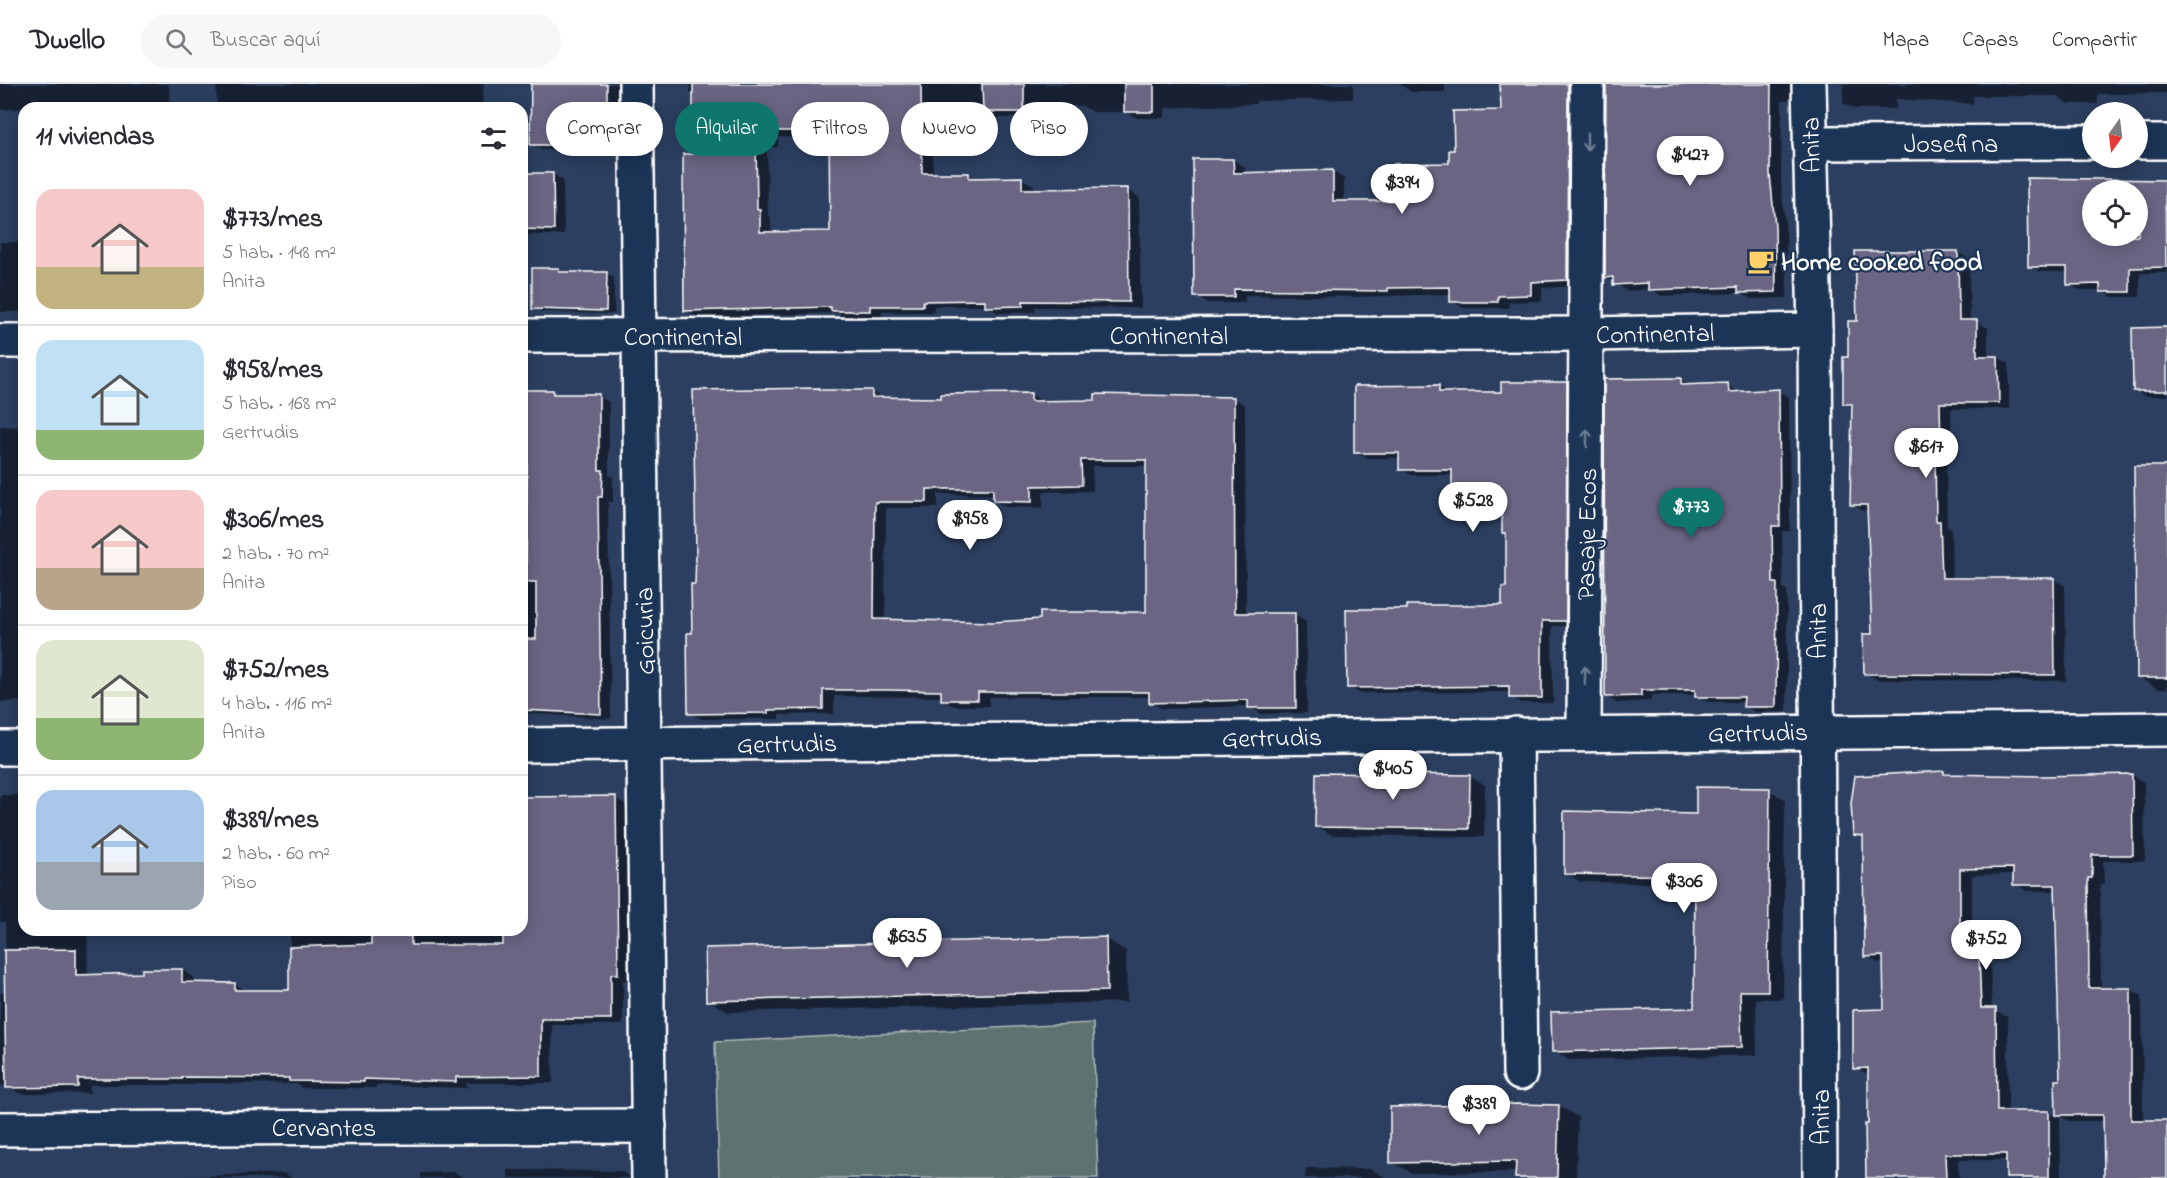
<!DOCTYPE html>
<html lang="es">
<meta charset="utf-8">
<style>
body{margin:0;font-family:"Indie Flower",sans-serif;background:#f7f7f7;color:#2b2b33;height:100vh;display:flex;flex-direction:column;font-size:22px;white-space:nowrap}
*{box-sizing:border-box;margin:0}
p{font-size:20px;color:#7c7c81}
.icon{flex:none;width:33px;height:33px;fill:none;stroke:currentColor;stroke-width:2;stroke-linecap:round;stroke-linejoin:round}
.map{position:relative;flex:1;overflow:hidden}
.side{position:absolute;left:18px;top:18px;width:510px;height:834px;display:flex;flex-direction:column;background:#fff;border-radius:18px;box-shadow:0 3px 15px #0003}
.side>*{flex:none}
.hud{position:absolute;left:546px;top:18px;width:570px;height:54px;display:flex;gap:12px}
.needle{width:39px;rotate:194deg}
.controls{position:absolute;left:2082px;top:18px;display:grid;gap:12px}
.controls a{display:grid;place-items:center;width:66px;height:66px;border-radius:50%;background:#fff;box-shadow:0 3px 15px #0003;font-size:30px}
.price{position:absolute;translate:-50% -51px;padding:0 14px;border-radius:21px;background:#fff;color:#222;font-size:20px;line-height:39px;filter:drop-shadow(0 2px 3px #0008)}
.price::after{content:'';position:absolute;left:50%;top:36px;width:18px;height:14px;margin-left:-9px;background:inherit;clip-path:polygon(0 0,100% 0,50% 100%)}
.price.on{background:#0f766e;color:#fff}
ul{padding:0;list-style:none}
li{display:flex;align-items:center;gap:18px;height:150px;padding:0 18px}
li+li{border-top:2px solid #e1e1e2}
li span{display:grid;place-items:center;flex:none;width:168px;height:120px;border-radius:18px;color:#555}
li>.icon{margin-inline-start:auto}
span .icon{width:72px;height:72px;fill:#fffc;stroke-width:1}
li b{font-size:26px}
h2{display:flex;justify-content:space-between;align-items:center;height:72px;padding:0 18px;font-size:26px}
.pill{padding:0 21px;border-radius:27px;background:#fff;box-shadow:0 3px 15px #0003;font-size:21px;line-height:54px}
.pill.on{background:#0f766e;color:#fff}
header{display:flex;align-items:center;gap:36px;box-sizing:border-box;height:84px;padding:0 30px;background:#fff;border-bottom:2px solid #e1e1e2}
header strong{font-size:28px}
nav{display:flex;gap:33px;margin-inline-start:auto;font-size:21px}
.search{width:420px;height:54px;background:#f7f7f7;display:flex;align-items:center;gap:15px;box-sizing:border-box;padding:0 21px;border-radius:33px;color:#7c7c81;font-size:22px}
.map>svg:first-child{display:block}
.green{fill:#5c736f;stroke:#aeb9b7;stroke-width:1.5}
.shadow{fill:#0007;fill-rule:evenodd}
.building{fill:#696583;stroke:#fff;stroke-width:1.5;fill-rule:evenodd}
.lines{fill:none;stroke-linecap:round;stroke-linejoin:round}
.minor-casing{stroke:#fff;stroke-width:38}
.minor{stroke:#1d3557;stroke-width:33}
.oneway{stroke:#6c7c92}
.labels{text-anchor:middle;stroke-width:4.5;stroke-linejoin:round;paint-order:stroke}
.street-label{font-size:26px;fill:#fff;stroke:#1d3557}
.poi-label{font-size:26px;font-weight:bold;fill:#fff;stroke:#1d3557;text-anchor:start}
</style>
<header>
<strong>Dwello</strong>
<div class="search"><svg class="icon" aria-label="search" viewBox="0 0 24 24"><circle cx="10" cy="10" r="6"/><path d="M15 15l6 6"/></svg>Buscar aquí</div>
<nav><a>Mapa</a><a>Capas</a><a>Compartir</a></nav>
</header>
<div class="map">
<svg width="2167" height="1094" viewBox="0 0 2167 1094">
<rect width="100%" height="100%" fill="#2c3f60"/>
<filter id="ink" filterUnits="userSpaceOnUse"><feTurbulence type="fractalNoise" baseFrequency=".0167" numOctaves="2"/><feDisplacementMap in="SourceGraphic" scale="12" xChannelSelector="R" yChannelSelector="G"/><feConvolveMatrix kernelMatrix="1 2 1 2 8 2 1 2 1" color-interpolation-filters="sRGB"/></filter>
<g filter="url(#ink)">
<path class="green" d="M1093,939L1098,1094H719L715,958Z"/>
<g class="shadow">
<path d="M0,0H169L170,24H65L60,21L0,26Z"/>
<path d="M216,0H484L482,24H217Z"/>
<path d="M531,0H617V66H542L531,60Z"/>
<path d="M690,0H1353V15L1256,17V20L1165,24V34H1137L1127,28H1093L1082,22H1035V34H996L990,31H933V90L968,91L976,95H1022L1034,101V106H1128L1139,113L1141,224L1035,223V228L998,229L986,222H934V228H882V233H844L837,229L698,233L686,227L695,72L694,10L690,8ZM778,53H831L832,148L771,149V133L768,132L767,63H778Z"/>
<path d="M1400,0H1445V8H1411Z"/>
<path d="M1502,0H1581L1579,202L1542,204V217L1509,218V224H1463L1452,217V210L1357,213L1245,211V219H1207L1196,212L1233,76L1245,83V90L1333,88L1344,95V119H1396L1451,81L1455,68L1502,28Z"/>
<path d="M1607,0H1792V16L1782,17L1781,98L1786,149L1787,214L1751,215L1741,209L1662,212L1650,205L1627,207L1606,193Z"/>
<path d="M1843,0H2167V9L2098,10V20H2068L2057,12H1973V20L1896,15V25H1854L1843,19Z"/>
<path d="M522,90H553L563,96L564,151H522Z"/>
<path d="M2128,95L2133,98H2167V189H2140V213H2112L2101,206H2079L2069,200L2068,188H2040L2030,182L2029,96ZM2092,106H2138V152H2092Z"/>
<path d="M24,101V228H0V158H23Z"/>
<path d="M1958,168L1969,175L1970,238H1977L1988,244V273H1998L2009,280V325H1951L1952,373H1946L1947,443L1951,445L1952,496L2054,495L2065,502L2066,597L1877,596L1865,589L1874,552L1869,426L1863,427L1852,420L1853,324L1845,319L1850,274L1858,238L1857,169Z"/>
<path d="M559,185L566,190L606,189L614,194V230L542,228L534,224Z"/>
<path d="M2167,245V312H2145L2135,306Z"/>
<path d="M1680,296L1692,302L1728,301L1739,309L1778,307L1789,313L1790,447H1782L1783,504L1787,506V628H1755L1745,622V618H1707L1696,611H1651V617L1617,619L1607,613Z"/>
<path d="M1566,299L1577,305L1576,542H1552L1553,619H1521L1511,613V608L1359,609L1349,603L1503,523L1508,505V450L1504,448V428L1464,429L1454,423L1453,391H1411L1401,385V374H1366L1356,368L1439,303L1450,309L1503,310Z"/>
<path d="M552,307L560,312H598L609,318V391L613,393V418H608L611,635L522,629V308Z"/>
<path d="M872,307L884,315L1031,311L1043,317L1233,314L1245,321L1246,530H1294L1306,537L1307,629L1261,630L1249,622L1162,625L1150,618V613H989V622H954L942,616V613L834,612V630L779,631V635H701L689,629L697,502ZM1092,382H1148V530L993,539L885,537L886,424H938V410L994,411L995,417L1006,423L1043,424V408L1093,407Z"/>
<path d="M18,327H24V405L19,480L22,482L24,499V617L0,618V342L19,343Z"/>
<path d="M2167,383V605H2158L2138,593Z"/>
<path d="M1943,688L1949,691L2042,694L2132,691L2144,698L2145,777H2103L2104,800H2100L2101,906L2130,905L2142,912L2143,1038H2167V1094H2105L2104,1037H2069L2060,1032L2061,1094H2007V1076H1958L1959,1094H1867L1870,991L1855,984L1885,927L1884,879H1878L1866,872L1865,756L1855,751ZM2015,790V800L2027,807H2057L2062,997H2057V1034L2048,1028L2008,1029V933L1992,926L1989,850L1972,843V791Z"/>
<path d="M1469,692L1485,701L1484,753L1332,751L1316,742Z"/>
<path d="M1769,706L1785,715L1783,915H1756L1757,971L1569,976L1554,967L1696,925L1697,800L1581,798L1565,789L1697,731Z"/>
<path d="M0,711H24V846H87L88,892L182,886L194,893V900H235L247,907H290V852L275,846H522V713L615,714L627,721L630,897L623,896V941H552L553,999H467V1004L376,1001V1004H302L296,1000L194,999V1001H90V1009L20,1010L8,1002H0V909H6L5,838H0Z"/>
<path d="M1106,855L1126,867L1127,918L728,928L708,916Z"/>
<path d="M1559,1022L1578,1033L1576,1094H1517V1088L1411,1089L1392,1078Z"/>
<path d="M1306,1084L1371,1085L1386,1094H1305Z"/>
<path d="M508,1086L620,1087L632,1094H508Z"/>
<path d="M454,1088L464,1094H421V1089Z"/>
<path d="M284,1089L292,1094H160Z"/>
</g>
<g class="building">
<path d="M531,0H607V61H530Z"/>
<path d="M693,0H921L922,89H969V94L1022,93V105L1128,104L1129,218L1023,217V222L985,223V216L923,217V222H870V227H831V223L684,227L683,70H693ZM767,47H829L830,147L760,148V125H757L756,57H767Z"/>
<path d="M982,0H1024V28H983Z"/>
<rect x="1124" y="0" width="30" height="28"/>
<path d="M1500,0H1568L1567,196L1531,198V211L1498,212V218H1450V203L1388,204V207L1234,205V213H1194L1193,75H1233L1234,89L1333,86V117H1395L1394,80L1449,79V66H1454L1453,27L1501,26Z"/>
<path d="M1606,0H1771L1770,90L1775,142L1776,208L1738,209V203L1648,206V199L1613,201V193L1605,194Z"/>
<path d="M522,89H553L554,146L522,145Z"/>
<path d="M2027,94L2165,96L2166,183L2130,184V208H2100V200L2067,201V183H2028ZM2092,106H2138V152H2092Z"/>
<path d="M1855,167H1958L1959,236H1977V272H1998L1999,319H1940L1941,367H1935L1936,437H1940L1942,494H2054L2055,591L1864,590L1863,550H1872L1867,421H1850L1852,320H1843V273H1848V237H1857Z"/>
<path d="M532,184H559V188H607L606,227L532,225Z"/>
<path d="M2167,243V307H2133L2132,244Z"/>
<path d="M1681,294V301L1728,299L1729,308L1779,305L1780,442H1772L1773,499H1777L1776,623H1743L1744,613H1695V606H1641V612L1605,613L1604,295Z"/>
<path d="M1501,298H1567L1566,537H1542V614H1509V602L1347,604L1346,525H1407V521H1502V503H1506V449H1502V423L1452,424V386H1399V369H1354V302L1439,301V308H1501Z"/>
<path d="M819,304V306H872V313L941,314V310L1031,309V317L1095,316V310L1234,313L1235,529H1295L1296,624H1248V616L1149,619V608H978V616H941V607L889,606H823V625L768,626V629L688,630L687,549H692L691,500H695L696,470L693,306ZM1081,376H1146V528H1040V535L993,538L874,535L875,418H927V405H993V417L1032,418V402L1082,401Z"/>
<path d="M524,306H553V310H599V386H603L602,413H598L601,630L522,626V555H536V498H526L527,373H524Z"/>
<path d="M2134,382H2167V594H2137Z"/>
<path d="M1944,687V690L2042,692L2132,690L2133,771H2092V794H2088L2089,904H2131V1036H2167V1094H2104L2103,1031H2056L2055,996H2060L2055,801H2013V784L1960,785V842H1978L1981,924H1996L1997,1027H2049V1094H2006V1070H1945L1946,1094H1866L1865,1040H1868V984L1853,985V926L1884,925L1883,872L1864,873L1863,752L1853,751L1851,719L1855,692Z"/>
<path d="M1316,689L1470,691L1469,745L1315,743Z"/>
<path d="M1696,703L1770,704L1768,907H1740L1742,963L1552,968L1551,928L1694,924L1695,792L1564,790V727L1696,730Z"/>
<path d="M616,712L618,890H611V935H541V992L456,993V998L364,995V998L289,997V994L182,993V995H78V1003L6,1004L4,866L76,865V891L142,889V885H182V898L235,899V906H289V863L371,860V852H411V861H503V846H522V713Z"/>
<path d="M1106,853L1107,907L706,917L705,864Z"/>
<path d="M1517,1020L1559,1021L1557,1094H1515L1516,1077L1390,1079V1023Z"/>
</g>
<g class="lines">
<g class="minor-casing">
<g id="minor">
<path d="M636,0L649,1094"/>
<path d="M1809,0L1815,246L1820,1094"/>
<path d="M2138,58H2167"/>
<path d="M1810,59L2092,58"/>
<path d="M522,252L1588,250L1815,246"/>
<path d="M0,257H24"/>
<path d="M1584,649L1587,0"/>
<path d="M1516,650L1520,989"/>
<path d="M522,661L2167,645"/>
<path d="M0,664H24"/>
<path d="M0,1045L649,1042"/>
</g>
</g>
<use href="#minor" class="minor"/>
</g>
<defs><path id="oneway-shaft" d="M-6 0H5M1.5-3L5.5 0L1.5 3" fill="none" stroke-width="1.6" stroke-linecap="round" stroke-linejoin="round" transform="scale(1.5)"/></defs>
<g class="oneway">
<use href="#oneway-shaft" transform="translate(1587 58) rotate(90)"/>
<use href="#oneway-shaft" transform="translate(1587 354) rotate(-89)"/>
<use href="#oneway-shaft" transform="translate(1585 591) rotate(-89)"/>
</g>
</g>
<defs>
<g id="cafe-bare" transform="scale(2.07)"><path d="M-5.5-4.5H6V0H3Q3 3.5 0 3.5H-2.5Q-5.5 3.5-5.5 0ZM3-3.2v2h1.7v-2ZM-6 4.5H4V6H-6Z" fill="#ffd166" stroke="#1d3557" stroke-width="2.5" paint-order="stroke"/></g>
</defs>
<g fill-rule="evenodd">
<use href="#cafe-bare" x="1761" y="177"/>
</g>
<g class="labels">
<g class="street-label">
<text x="1951" y="68">Josefina</text>
<text transform="translate(1810 61) rotate(-91)" y="9">Anita</text>
<text transform="translate(1655 249) rotate(-1)" y="9">Continental</text>
<text x="1169" y="260">Continental</text>
<text x="683" y="261">Continental</text>
<text transform="translate(1586 450) rotate(-89)" y="9">Pasaje Ecos</text>
<text transform="translate(644 547) rotate(-91)" y="9">Goicuria</text>
<text transform="translate(1817 547) rotate(-90)" y="9">Anita</text>
<text transform="translate(1758 648) rotate(-1)" y="9">Gertrudis</text>
<text transform="translate(1272 653) rotate(-1)" y="9">Gertrudis</text>
<text transform="translate(787 659) rotate(-1)" y="9">Gertrudis</text>
<text transform="translate(1820 1033) rotate(-90)" y="9">Anita</text>
<text x="324" y="1052">Cervantes</text>
</g>
<g class="poi-label">
<text x="1781" y="186">Home cooked food</text>
</g>
</g>
</svg>
<div class="controls">
<a><svg class="needle" viewBox="-14 -14 28 28"><path d="M0-13l5 13h-10z" fill="#e53935"/><path d="M0 13l5-13h-10z" fill="#7c7c81"/></svg></a>
<a><svg class="icon" aria-label="locate" viewBox="0 0 24 24"><circle cx="12" cy="12" r="6"/><path d="M12 2v4M12 18v4M2 12h4M18 12h4"/></svg></a>
</div>
<b class="price" style="left:1690px;top:103px">$427</b>
<b class="price" style="left:1402px;top:131px">$394</b>
<b class="price" style="left:1926px;top:395px">$617</b>
<b class="price" style="left:1473px;top:449px">$528</b>
<b class="price on" style="left:1691px;top:455px">$773</b>
<b class="price" style="left:970px;top:467px">$958</b>
<b class="price" style="left:1393px;top:717px">$405</b>
<b class="price" style="left:1684px;top:830px">$306</b>
<b class="price" style="left:907px;top:885px">$635</b>
<b class="price" style="left:1986px;top:887px">$752</b>
<b class="price" style="left:1479px;top:1052px">$389</b>
<div class="hud">
<a class="pill">Comprar</a>
<a class="pill on">Alquilar</a>
<a class="pill">Filtros</a>
<a class="pill">Nuevo</a>
<a class="pill">Piso</a>
</div>
<section class="side">
<h2>11 viviendas<svg class="icon" aria-label="filters" viewBox="0 0 24 24"><path d="M4 7h16M4 17h16"/><circle cx="9" cy="7" r="2"/><circle cx="15" cy="17" r="2"/></svg></h2>
<ul>
<li><span style="background:linear-gradient(#f6c9c9 65%,#c2b280 0)"><svg class="icon" aria-label="home" viewBox="0 0 24 24"><path d="M3 11l9-7 9 7M6 9v11h12V9"/></svg></span><div><b>$773/mes</b><p>5 hab. · 148 m²</p><p>Anita</p></div></li>
<li><span style="background:linear-gradient(#bfe0f5 75%,#8fb573 0)"><svg class="icon" aria-label="home" viewBox="0 0 24 24"><path d="M3 11l9-7 9 7M6 9v11h12V9"/></svg></span><div><b>$958/mes</b><p>5 hab. · 168 m²</p><p>Gertrudis</p></div></li>
<li><span style="background:linear-gradient(#f6c9c9 65%,#b9a48a 0)"><svg class="icon" aria-label="home" viewBox="0 0 24 24"><path d="M3 11l9-7 9 7M6 9v11h12V9"/></svg></span><div><b>$306/mes</b><p>2 hab. · 70 m²</p><p>Anita</p></div></li>
<li><span style="background:linear-gradient(#dfe7d0 65%,#8fb573 0)"><svg class="icon" aria-label="home" viewBox="0 0 24 24"><path d="M3 11l9-7 9 7M6 9v11h12V9"/></svg></span><div><b>$752/mes</b><p>4 hab. · 116 m²</p><p>Anita</p></div></li>
<li><span style="background:linear-gradient(#a9c7e8 60%,#9aa5b1 0)"><svg class="icon" aria-label="home" viewBox="0 0 24 24"><path d="M3 11l9-7 9 7M6 9v11h12V9"/></svg></span><div><b>$389/mes</b><p>2 hab. · 60 m²</p><p>Piso</p></div></li>
</ul>
</section>
</div>
